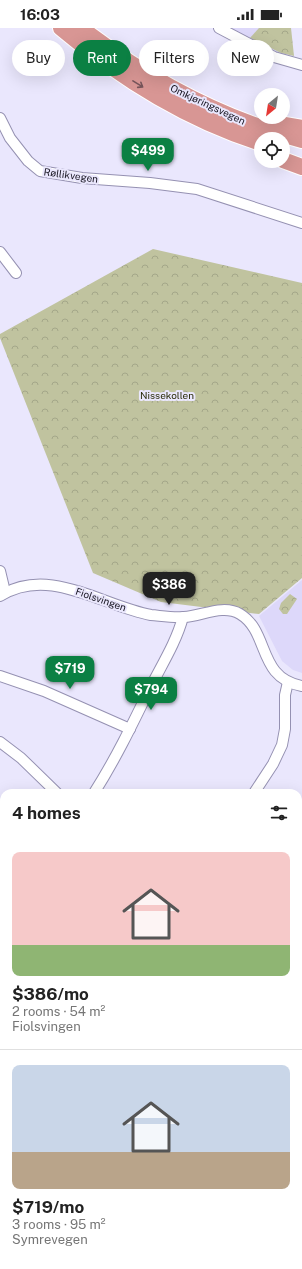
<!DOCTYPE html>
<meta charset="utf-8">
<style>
body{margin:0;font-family:"Public Sans",sans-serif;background:#f6f6f6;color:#222;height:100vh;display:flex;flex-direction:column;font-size:15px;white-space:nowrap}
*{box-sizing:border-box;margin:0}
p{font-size:13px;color:#767676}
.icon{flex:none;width:22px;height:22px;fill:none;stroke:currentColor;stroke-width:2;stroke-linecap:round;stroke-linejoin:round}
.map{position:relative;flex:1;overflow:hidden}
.drawer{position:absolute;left:0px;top:761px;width:302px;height:480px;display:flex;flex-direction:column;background:#fff;border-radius:12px 12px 0 0;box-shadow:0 4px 16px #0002}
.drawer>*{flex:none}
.hud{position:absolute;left:12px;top:12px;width:278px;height:36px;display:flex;gap:8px}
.needle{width:26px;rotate:210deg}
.tools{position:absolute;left:254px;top:60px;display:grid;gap:8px}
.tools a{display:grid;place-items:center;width:36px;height:36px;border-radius:50%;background:#fff;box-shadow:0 4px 16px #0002;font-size:20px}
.price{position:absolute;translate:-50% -34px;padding:0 9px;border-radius:8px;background:#0b8043;color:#fff;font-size:13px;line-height:26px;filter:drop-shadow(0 1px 2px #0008)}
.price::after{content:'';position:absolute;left:50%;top:24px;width:12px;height:9px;margin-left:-6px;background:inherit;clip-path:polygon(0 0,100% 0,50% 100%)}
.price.on{background:#222;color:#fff}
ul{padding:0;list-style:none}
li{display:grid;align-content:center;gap:8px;height:212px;padding:0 12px}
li+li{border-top:1px solid #e0e0e0}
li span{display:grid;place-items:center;height:124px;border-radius:8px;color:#555}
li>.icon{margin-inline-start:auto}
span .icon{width:72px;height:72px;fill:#fffc;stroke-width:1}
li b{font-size:17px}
h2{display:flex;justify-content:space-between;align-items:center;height:48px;padding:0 12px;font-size:17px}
.chip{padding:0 14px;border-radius:18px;background:#fff;box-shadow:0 4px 16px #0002;font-size:14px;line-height:36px}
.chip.on{background:#0b8043;color:#fff}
.status{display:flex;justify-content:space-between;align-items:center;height:28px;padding:0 20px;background:#fff;direction:ltr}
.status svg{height:11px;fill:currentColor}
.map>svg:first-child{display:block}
.built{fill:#ddd8fa}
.forest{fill:url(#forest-firs)}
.park{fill:url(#park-crowns)}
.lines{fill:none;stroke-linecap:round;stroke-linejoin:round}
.minor-casing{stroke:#9591b2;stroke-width:12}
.trunk-casing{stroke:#fff;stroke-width:18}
.minor{stroke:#fff;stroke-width:10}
.trunk{stroke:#d89694;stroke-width:16}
.oneway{stroke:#77555a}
.labels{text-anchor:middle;stroke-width:4;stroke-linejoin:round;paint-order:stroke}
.street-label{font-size:10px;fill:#161420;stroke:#eae7fd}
.park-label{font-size:10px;fill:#2a2c08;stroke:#eae7fd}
</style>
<div class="status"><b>16:03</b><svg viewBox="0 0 49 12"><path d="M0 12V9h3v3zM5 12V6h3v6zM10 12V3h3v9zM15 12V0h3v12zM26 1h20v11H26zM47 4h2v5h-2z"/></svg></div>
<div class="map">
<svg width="302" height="1241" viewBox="0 0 302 1241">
<defs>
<pattern id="forest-firs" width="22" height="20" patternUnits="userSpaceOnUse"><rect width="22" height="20" fill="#c0c39f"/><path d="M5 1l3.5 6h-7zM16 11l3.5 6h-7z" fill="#a4a789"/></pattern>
<pattern id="park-crowns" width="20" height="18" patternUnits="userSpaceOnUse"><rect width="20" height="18" fill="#c0c39f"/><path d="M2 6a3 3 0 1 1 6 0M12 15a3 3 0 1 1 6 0" fill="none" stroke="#a4a789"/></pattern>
</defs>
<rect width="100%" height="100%" fill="#eae7fd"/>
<g class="built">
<path d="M230,0H291L290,24L284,28Z"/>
<path d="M302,552V645L293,642L282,633L259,588Z"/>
</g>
<path class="forest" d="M0,1158L4,1162V1237H132L91,1241H0Z"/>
<g class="park">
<path d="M259,0H291L294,28L281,25L250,10Z"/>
<path d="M153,221L302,255V550L259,586L161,574L93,545L0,310V306Z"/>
<path d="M290,566L297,571L287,586H283L279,581L281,575Z"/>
</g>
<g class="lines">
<g class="minor-casing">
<g id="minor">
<path d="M219,0L274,29L302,37"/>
<path d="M0,90L10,110L28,133L40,143L82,150L150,155L197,161L302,195"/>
<path d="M0,224L16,245"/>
<path d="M0,543L5,564"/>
<path d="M0,568C49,537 102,578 151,587C162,588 173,590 184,589C202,588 223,576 240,586C270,604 257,650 302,658"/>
<path d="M0,648L44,663L130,701"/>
<path d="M0,714L21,730L57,765"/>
<path d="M94,765C115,732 132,697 149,662C161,638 176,615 183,589"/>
<path d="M254,765L273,736L282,717L285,701V667L288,654"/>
<path d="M0,955L4,946"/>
<path d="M298,986L302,975"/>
<path d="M298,1009L302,1028"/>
<path d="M0,1022L4,1023"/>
<path d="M298,1114L302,1108"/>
<path d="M0,1141L4,1145"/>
</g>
</g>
<g class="trunk-casing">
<g id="trunk">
<path d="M61,0C119,49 188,92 261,115"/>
<path d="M81,0C147,51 221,91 302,112"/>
<path d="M274,97L280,96L302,100"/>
<path d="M283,132L302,139"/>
</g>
</g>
<use href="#minor" class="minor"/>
<use href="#trunk" class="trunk"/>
</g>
<defs><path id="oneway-shaft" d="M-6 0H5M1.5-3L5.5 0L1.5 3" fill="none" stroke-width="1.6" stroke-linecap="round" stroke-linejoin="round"/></defs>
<use class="oneway" href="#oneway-shaft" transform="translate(138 56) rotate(32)"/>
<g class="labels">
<g class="street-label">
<text transform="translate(208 76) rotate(25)" y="4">Omkjøringsvegen</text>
<text transform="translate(71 147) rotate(8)" y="4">Røllikvegen</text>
<text transform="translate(101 571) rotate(19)" y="4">Fiolsvingen</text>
</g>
<g class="park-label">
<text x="167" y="371">Nissekollen</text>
</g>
</g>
</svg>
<div class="tools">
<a><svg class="needle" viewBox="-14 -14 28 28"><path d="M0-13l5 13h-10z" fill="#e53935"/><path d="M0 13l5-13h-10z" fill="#767676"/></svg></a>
<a><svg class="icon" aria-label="locate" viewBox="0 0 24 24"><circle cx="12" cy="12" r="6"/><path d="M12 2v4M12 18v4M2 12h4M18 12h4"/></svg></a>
</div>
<b class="price" style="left:148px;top:144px">$499</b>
<b class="price on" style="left:169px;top:578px">$386</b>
<b class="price" style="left:70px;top:662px">$719</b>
<b class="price" style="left:151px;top:683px">$794</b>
<div class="hud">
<a class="chip">Buy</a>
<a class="chip on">Rent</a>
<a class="chip">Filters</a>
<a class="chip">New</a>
</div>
<section class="drawer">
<h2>4 homes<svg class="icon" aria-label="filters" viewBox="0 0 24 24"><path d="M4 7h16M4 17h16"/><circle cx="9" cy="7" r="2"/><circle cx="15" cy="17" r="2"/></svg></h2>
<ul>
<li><span style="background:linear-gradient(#f6c9c9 75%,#8fb573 0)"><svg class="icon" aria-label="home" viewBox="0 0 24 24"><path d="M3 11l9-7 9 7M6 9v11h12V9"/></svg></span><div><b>$386/mo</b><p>2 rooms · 54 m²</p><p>Fiolsvingen</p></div></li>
<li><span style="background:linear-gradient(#c9d6e8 70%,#b9a48a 0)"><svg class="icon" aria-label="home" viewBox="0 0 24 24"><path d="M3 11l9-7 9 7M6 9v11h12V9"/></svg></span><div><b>$719/mo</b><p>3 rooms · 95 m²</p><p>Symrevegen</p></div></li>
</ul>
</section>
</div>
